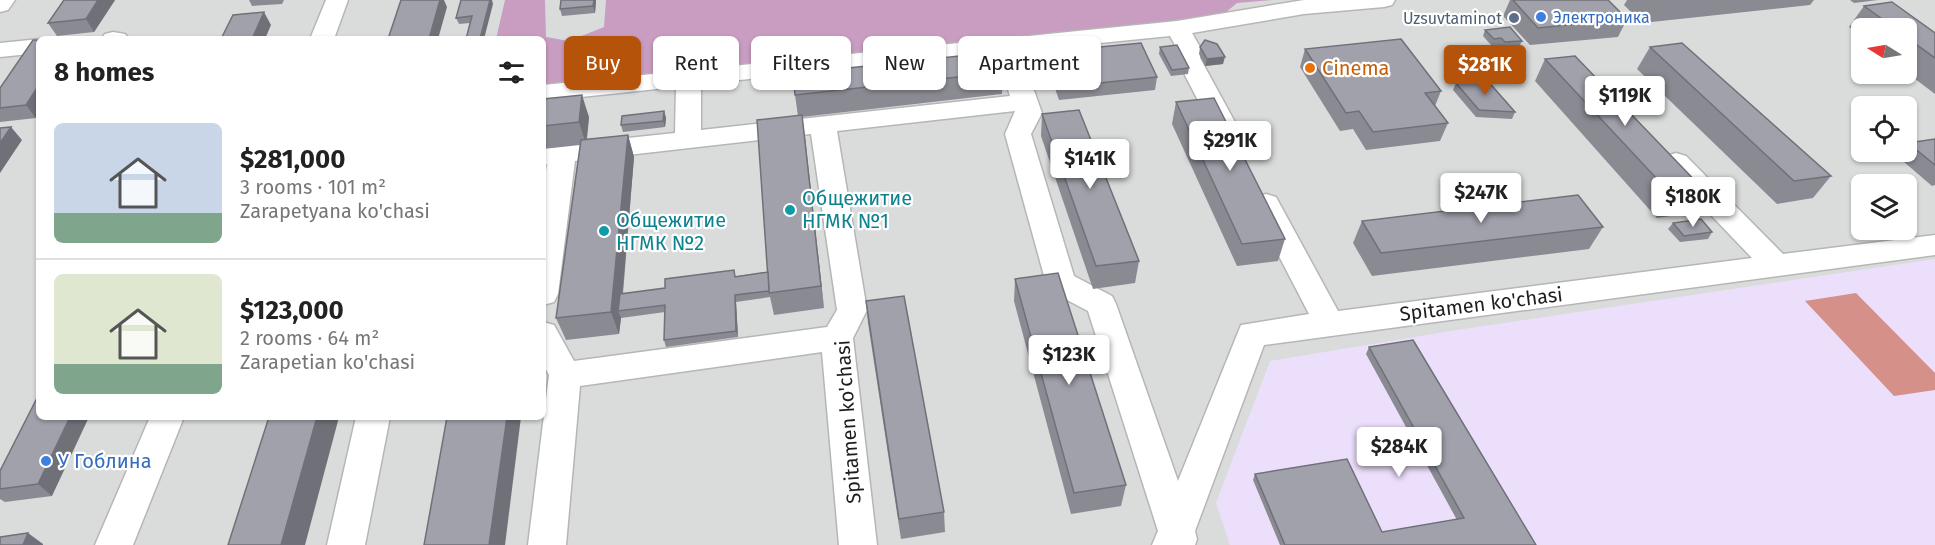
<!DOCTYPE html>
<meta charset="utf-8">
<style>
body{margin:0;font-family:"Fira Sans",sans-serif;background:#f6f6f6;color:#222;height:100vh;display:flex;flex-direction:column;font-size:22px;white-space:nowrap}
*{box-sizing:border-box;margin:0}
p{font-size:20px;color:#767676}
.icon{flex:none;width:33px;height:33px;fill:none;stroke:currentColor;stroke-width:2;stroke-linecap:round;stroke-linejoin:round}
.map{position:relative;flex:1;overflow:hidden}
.panel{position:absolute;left:36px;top:36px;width:510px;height:384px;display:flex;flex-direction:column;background:#fff;border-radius:9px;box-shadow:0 2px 4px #0004}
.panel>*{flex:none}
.hud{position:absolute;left:564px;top:36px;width:570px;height:54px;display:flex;gap:12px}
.needle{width:39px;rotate:281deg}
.fabs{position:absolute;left:1851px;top:18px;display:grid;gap:12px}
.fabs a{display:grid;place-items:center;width:66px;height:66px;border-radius:9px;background:#fff;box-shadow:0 2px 4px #0004;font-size:30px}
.price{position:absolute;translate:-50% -51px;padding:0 14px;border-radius:6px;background:#fff;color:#222;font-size:20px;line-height:39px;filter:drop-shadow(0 2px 3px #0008)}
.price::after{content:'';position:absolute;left:50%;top:36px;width:18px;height:14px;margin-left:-9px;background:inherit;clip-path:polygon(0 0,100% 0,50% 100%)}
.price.selected{background:#b45309;color:#fff}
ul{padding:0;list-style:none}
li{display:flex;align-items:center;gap:18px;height:150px;padding:0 18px}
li+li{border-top:2px solid #e0e0e0}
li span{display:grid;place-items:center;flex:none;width:168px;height:120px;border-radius:9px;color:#555}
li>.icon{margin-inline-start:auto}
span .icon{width:72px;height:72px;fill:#fffc;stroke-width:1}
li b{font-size:26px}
h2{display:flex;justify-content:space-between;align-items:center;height:72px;padding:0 18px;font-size:26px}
.tag{padding:0 21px;border-radius:9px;background:#fff;box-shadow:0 2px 4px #0004;font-size:21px;line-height:54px}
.tag.selected{background:#b45309;color:#fff}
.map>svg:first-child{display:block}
.residential{fill:#dadbdb;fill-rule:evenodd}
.education{fill:#ecdffc}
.forest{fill:#c99dc1}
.pitch{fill:#d59089}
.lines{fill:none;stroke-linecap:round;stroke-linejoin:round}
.minor-casing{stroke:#b6b6b6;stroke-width:3}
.minor{fill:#fff;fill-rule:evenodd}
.wall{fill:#8a8a93}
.shaded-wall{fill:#707178}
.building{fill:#a0a1ab;stroke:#707178;stroke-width:1.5}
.shop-dot{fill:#3f7fe0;stroke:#fff;stroke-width:2}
.service-dot{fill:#5c6f8a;stroke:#fff;stroke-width:2}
.food-dot{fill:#e8710a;stroke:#fff;stroke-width:2}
.culture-dot{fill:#0f9aa8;stroke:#fff;stroke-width:2}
.labels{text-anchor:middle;stroke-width:4.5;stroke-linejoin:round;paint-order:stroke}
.far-shop-label{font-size:16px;fill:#366cbe;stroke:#fff;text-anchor:start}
.far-service-label{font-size:16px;fill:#4e5e75;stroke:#fff;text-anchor:end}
.food-label{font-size:20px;fill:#c56008;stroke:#fff;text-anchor:start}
.culture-label{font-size:20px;fill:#0d838f;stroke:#fff;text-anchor:start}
.street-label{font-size:20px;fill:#1d1d1d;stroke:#fff}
.shop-label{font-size:20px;fill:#366cbe;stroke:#fff;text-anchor:start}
</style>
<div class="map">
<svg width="1935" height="545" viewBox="0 0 1935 545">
<rect width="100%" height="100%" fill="#e5e4ed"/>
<path class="residential" d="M0,0H1935V545H0ZM1862,28H1906V74H1862ZM39,39H543V417H39ZM1862,106H1906V152H1862ZM1862,184H1906V230H1862Z"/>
<path class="education" d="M1935,259V545H1230L1216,503L1270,361L1457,330Z"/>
<path class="forest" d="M505,0H545L546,37L569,41L604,27L606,0H1272L1237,3L1219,18L543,85V39H496Z"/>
<path class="pitch" d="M1856,293L1935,373V390L1894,396L1805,301Z"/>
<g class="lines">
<g class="minor-casing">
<g id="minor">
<path d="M0,0H15L8,10L0,12Z"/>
<path d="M326,0H348L334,39H310Z"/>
<path d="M1304,0H1395L1392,5L1384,7L1304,14L1192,33L1200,47V58L1242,135L1238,141L1229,143L1220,141L1216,135L1176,58V47L1170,36L1020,51L1042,113L1031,134L1074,276L1112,296L1116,304L1178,481L1241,325L1309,314L1252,204L1256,197L1266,194L1276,197L1338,311L1752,258L1666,168L1662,162L1666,156L1676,153L1686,156L1783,254L1935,235V255L1264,345L1195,531L1197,539L1195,545H1152L1158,531L1088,311L1050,291L1046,283L1005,134L1015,111L837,131L867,310L853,338L877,545H839L822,352L580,386L566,545H528L549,375L543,364V322L554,325L574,361L827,327L837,310L811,134L575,161L558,294L554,302L543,305V191L547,164L543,165V147L675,133L676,87L543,101V85L1177,21ZM997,54L1010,96L701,130V84Z"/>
<path d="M113,32L125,34L129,39H101L105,34Z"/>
<path d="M40,39L39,53L0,57V43Z"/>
<path d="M150,417H184L133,545H95Z"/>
<path d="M356,417H390L365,545H327Z"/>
</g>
</g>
<use href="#minor" class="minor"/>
</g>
<g class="wall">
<path d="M115,0L94,32L57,36L48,23Z"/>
<path d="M249,0H284L282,4L252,6Z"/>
<path d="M561,0H596L595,13L562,16L560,9Z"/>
<path d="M1510,0H1608L1627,19L1618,37L1530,45L1503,16Z"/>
<path d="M1627,0H1814L1810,5L1642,23L1624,5Z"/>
<path d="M1850,0H1878L1854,3Z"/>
<path d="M493,4L470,23L459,24L456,18Z"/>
<path d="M1864,6L1935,33V94L1906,72V28H1862V37L1849,27Z"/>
<path d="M1485,30L1522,41L1519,47L1502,49L1498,45H1491L1483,36Z"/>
<path d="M39,40V114L36,118L0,122V88Z"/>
<path d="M1160,47L1189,68L1188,74L1171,76L1159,54Z"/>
<path d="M1200,47L1223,64L1205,66L1199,54Z"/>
<path d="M1650,47L1831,176L1813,198L1777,204L1637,69Z"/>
<path d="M1305,49L1441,91L1435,106L1448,123L1440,141L1366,150L1353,129L1340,131L1300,67Z"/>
<path d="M1048,52L1157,77L1155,90L1059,100L1047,65Z"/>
<path d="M1545,59L1705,191L1690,213L1657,218L1535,81Z"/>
<path d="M1003,72L1002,94L802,117L824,308L774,315L770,297L736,302L738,337L666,347L664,340L665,312L621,318L619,334L566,340L556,318L580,145L543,149V99L589,117L587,139L628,135L634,157L623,294L665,288L736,276L768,272L798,116L795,95Z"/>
<path d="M1456,83L1515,112L1512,119L1476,117L1453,90Z"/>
<path d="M1176,102L1285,239L1278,261L1237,266L1172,124Z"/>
<path d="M664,111L666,118L665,127L623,132L621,125Z"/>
<path d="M1042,114L1139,261L1135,283L1093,289L1041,136Z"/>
<path d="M1935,139V185L1932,186L1897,156L1901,152H1906V145L1908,143Z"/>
<path d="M1362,221L1603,227L1589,249L1372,276L1353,243Z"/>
<path d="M1673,223L1712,232L1708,239L1680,242L1668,229Z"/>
<path d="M1015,279L1126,485L1121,506L1071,514L1014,301Z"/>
<path d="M866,301L944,512L945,532L901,539L868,323Z"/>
<path d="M1369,347L1536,545H1280L1253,480L1255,474L1382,532L1457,520L1366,354Z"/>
<path d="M39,394L52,496L5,502L0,499V471Z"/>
</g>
<g class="shaded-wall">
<path d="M98,0H115L94,32L86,19Z"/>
<path d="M440,0H444L447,7L438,39H429Z"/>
<path d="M490,0H492L493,4L484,39H480Z"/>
<path d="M594,0H596L595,13L593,6Z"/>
<path d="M264,12L271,25L265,39H252Z"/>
<path d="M1225,57L1223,64L1205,66L1207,59Z"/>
<path d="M39,85V114L36,118L26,105Z"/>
<path d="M582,95L589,117L586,144L579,122Z"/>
<path d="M664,111L666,118L665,127L663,121Z"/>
<path d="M802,115L805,137L824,308L821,286Z"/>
<path d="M11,127L22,140L0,173V143Z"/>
<path d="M628,135L634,157L621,311H618L621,318L619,334L611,312Z"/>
<path d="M735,295L736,302L738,337L736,331Z"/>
<path d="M70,417H89L52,496L38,484Z"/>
<path d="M317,417H339L305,545H281Z"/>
<path d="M507,417H521L505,545H489Z"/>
<path d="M28,533L43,544V545H23Z"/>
</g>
<g class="building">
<path d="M64,0H98L86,19L48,23Z"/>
<path d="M401,0H440L429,39H388Z"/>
<path d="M461,0H490L480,39H466L472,16L456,18Z"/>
<path d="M561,0H594L593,6L560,9Z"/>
<path d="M1513,0H1608L1627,19L1538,28Z"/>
<path d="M1892,2L1935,33V58L1906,37V28H1895L1864,6Z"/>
<path d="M264,12L252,39H221L233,15Z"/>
<path d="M1510,27L1522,41L1505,42L1501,38L1494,39L1485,30Z"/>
<path d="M71,37L70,39H47Z"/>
<path d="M1401,39L1441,91L1425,93L1448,123L1373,132L1359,111L1346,113L1305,49Z"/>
<path d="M33,40H39V85L26,105L0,108V88Z"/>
<path d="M1205,40L1217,44L1225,57L1207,59L1200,47Z"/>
<path d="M1141,43L1157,77L1060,87L1048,52Z"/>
<path d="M1682,43L1831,176L1794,181L1650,47Z"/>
<path d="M1177,45L1189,68L1172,70L1160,47Z"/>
<path d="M996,52L1003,72L795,95L793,74Z"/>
<path d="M1575,56L1705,191L1672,195L1545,59Z"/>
<path d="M1486,79L1515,112L1479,110L1456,83Z"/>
<path d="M582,95L579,122L543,126V99Z"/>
<path d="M1214,98L1285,239L1242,244L1176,102Z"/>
<path d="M1079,110L1139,261L1096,266L1042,114Z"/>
<path d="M664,111L663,121L621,125L622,116Z"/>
<path d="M802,115L821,286L769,293L757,120Z"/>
<path d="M11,127L0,143V128Z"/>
<path d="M628,135L611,312L556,318L581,140Z"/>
<path d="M1935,139V165L1908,143Z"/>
<path d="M1578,195L1603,227L1381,253L1362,221Z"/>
<path d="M1701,219L1712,232L1684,236L1673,223Z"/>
<path d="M734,270L735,277L768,272L769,291L735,295L736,331L664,340L665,305L618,311L620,294L665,288V279Z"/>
<path d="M1058,273L1126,485L1074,493L1015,279Z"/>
<path d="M904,296L944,512L899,519L866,301Z"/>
<path d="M1413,340L1536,545H1285L1255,474L1347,459L1382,532L1464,518L1369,347Z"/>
<path d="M39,394V417H70L38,484L0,489V471Z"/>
<path d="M269,417H317L281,545H228Z"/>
<path d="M447,417H507L489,545H424Z"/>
<path d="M28,533L23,545H0V537Z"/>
</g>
<g class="shop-dot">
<circle cx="1541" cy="17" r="6"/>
<circle cx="46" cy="461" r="6"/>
</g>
<circle class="service-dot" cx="1514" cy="18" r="6"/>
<circle class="food-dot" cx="1310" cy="68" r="6"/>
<g class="culture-dot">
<circle cx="790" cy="210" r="6"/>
<circle cx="604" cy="231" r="6"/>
</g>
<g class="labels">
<g class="far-shop-label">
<text x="1553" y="23">Электроника</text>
</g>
<g class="far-service-label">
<text x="1502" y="24">Uzsuvtaminot</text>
</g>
<g class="food-label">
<text x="1322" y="75">Cinema</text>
</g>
<g class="culture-label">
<text x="802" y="205">Общежитие<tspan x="802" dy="23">НГМК №1</tspan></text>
<text x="616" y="227">Общежитие<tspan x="616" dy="23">НГМК №2</tspan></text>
</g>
<g class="street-label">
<text transform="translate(1481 304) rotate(-7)" y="7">Spitamen ko'chasi</text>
<text transform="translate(848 422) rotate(-94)" y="7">Spitamen ko'chasi</text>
</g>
<g class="shop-label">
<text x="58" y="468">У Гоблина</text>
</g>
</g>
</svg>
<div class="fabs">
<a><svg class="needle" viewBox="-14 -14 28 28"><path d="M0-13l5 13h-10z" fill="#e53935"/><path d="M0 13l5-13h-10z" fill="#767676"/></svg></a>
<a><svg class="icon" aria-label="locate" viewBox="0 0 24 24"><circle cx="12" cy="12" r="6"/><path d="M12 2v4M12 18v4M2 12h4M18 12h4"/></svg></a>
<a><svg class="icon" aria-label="layers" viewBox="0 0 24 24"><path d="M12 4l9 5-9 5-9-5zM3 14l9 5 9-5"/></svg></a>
</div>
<b class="price selected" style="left:1485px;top:96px">$281K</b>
<b class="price" style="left:1625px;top:127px">$119K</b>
<b class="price" style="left:1230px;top:172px">$291K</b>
<b class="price" style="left:1090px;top:190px">$141K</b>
<b class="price" style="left:1481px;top:224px">$247K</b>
<b class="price" style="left:1693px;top:228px">$180K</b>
<b class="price" style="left:1069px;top:386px">$123K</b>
<b class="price" style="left:1399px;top:478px">$284K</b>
<div class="hud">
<a class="tag selected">Buy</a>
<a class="tag">Rent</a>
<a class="tag">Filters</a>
<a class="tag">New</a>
<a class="tag">Apartment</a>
</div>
<section class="panel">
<h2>8 homes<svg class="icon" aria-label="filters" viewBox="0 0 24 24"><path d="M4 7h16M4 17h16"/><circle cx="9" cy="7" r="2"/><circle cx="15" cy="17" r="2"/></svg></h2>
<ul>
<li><span style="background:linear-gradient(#c9d6e8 75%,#7fa58c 0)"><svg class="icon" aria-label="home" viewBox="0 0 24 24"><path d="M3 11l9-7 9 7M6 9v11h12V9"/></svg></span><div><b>$281,000</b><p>3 rooms · 101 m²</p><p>Zarapetyana ko'chasi</p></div></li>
<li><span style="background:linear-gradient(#dfe7d0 75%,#7fa58c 0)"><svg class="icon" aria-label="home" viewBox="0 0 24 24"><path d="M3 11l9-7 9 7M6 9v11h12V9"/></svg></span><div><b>$123,000</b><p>2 rooms · 64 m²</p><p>Zarapetian ko'chasi</p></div></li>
</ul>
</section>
</div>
